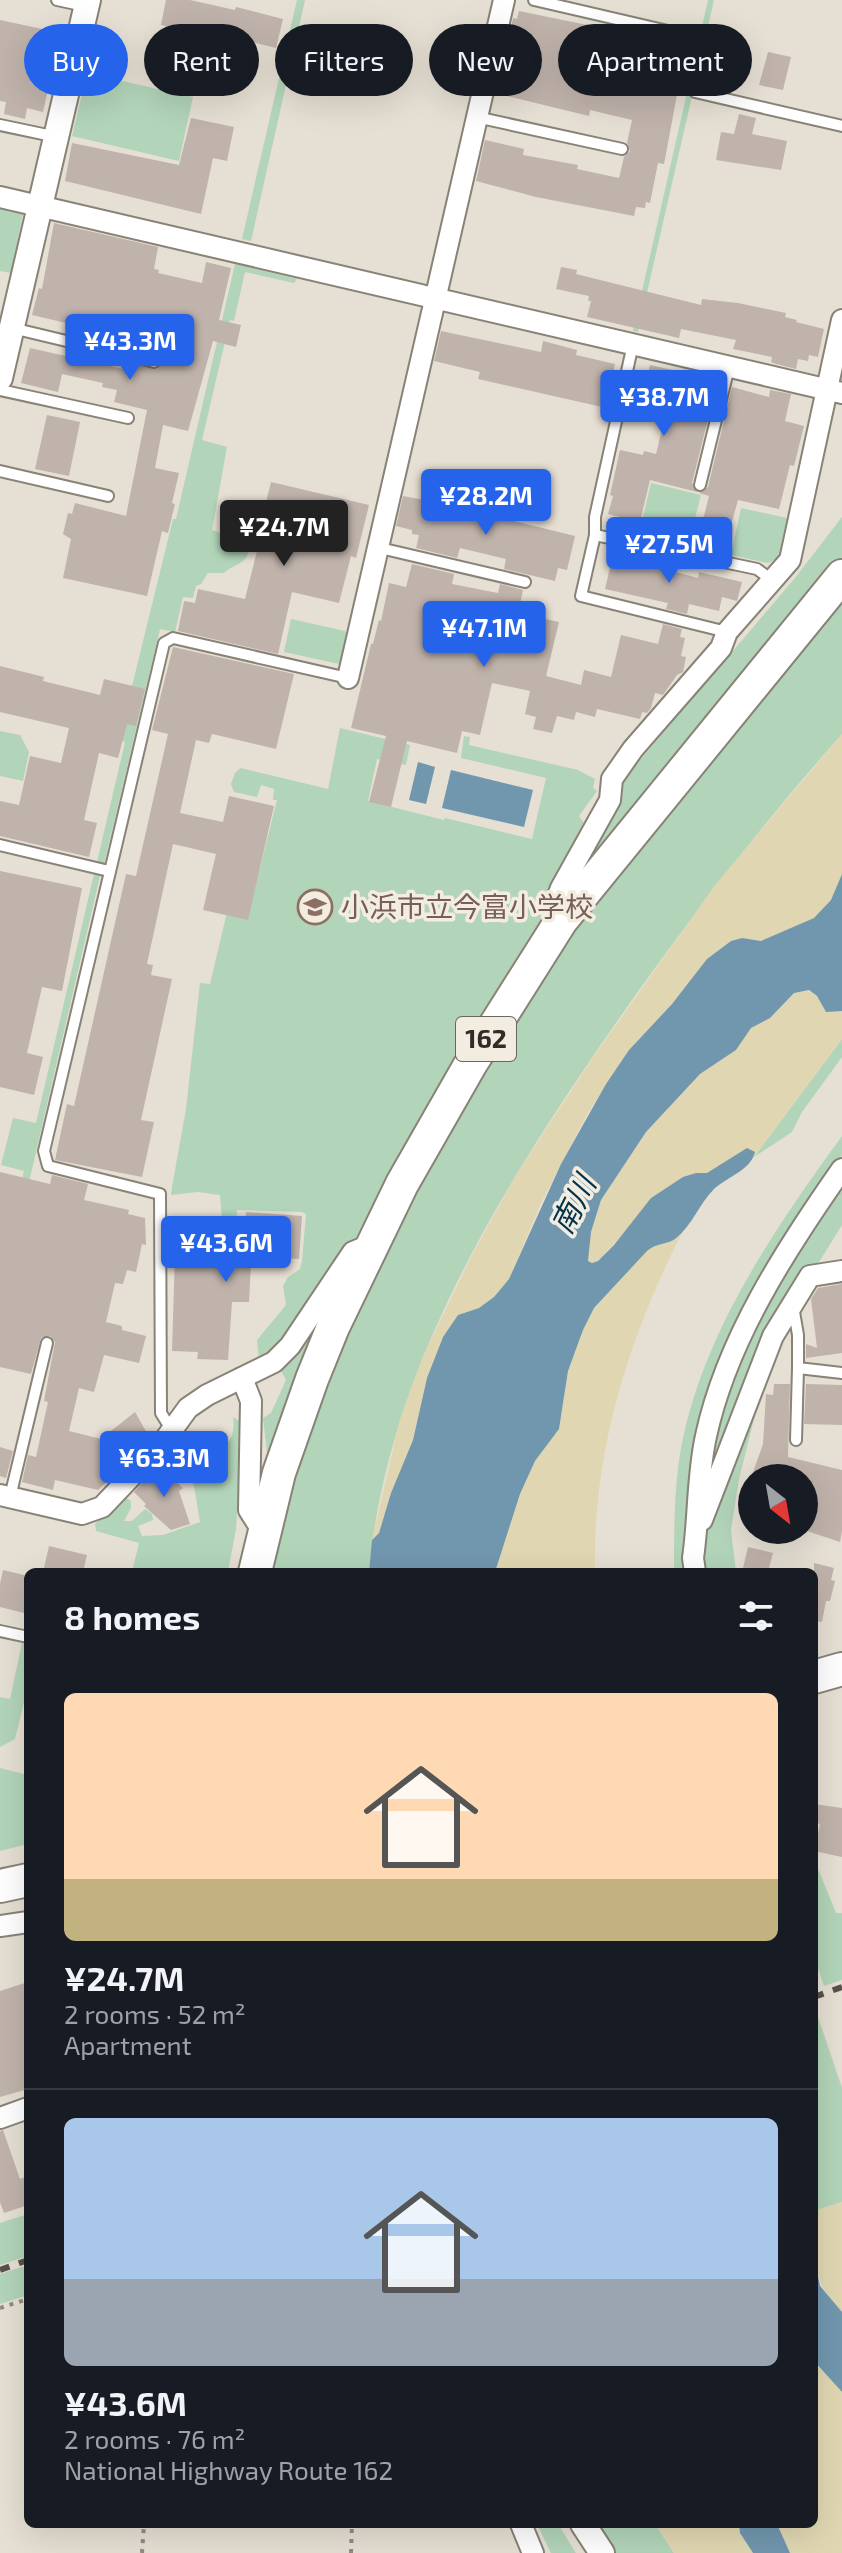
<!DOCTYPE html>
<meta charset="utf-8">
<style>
body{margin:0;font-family:"Exo 2","Noto Sans JP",sans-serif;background:#242831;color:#f1f3f6;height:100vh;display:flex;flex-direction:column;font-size:30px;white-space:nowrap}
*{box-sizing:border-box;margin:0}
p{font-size:26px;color:#9ea1a6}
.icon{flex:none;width:44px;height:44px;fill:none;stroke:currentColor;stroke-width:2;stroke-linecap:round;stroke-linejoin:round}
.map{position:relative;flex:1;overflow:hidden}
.panel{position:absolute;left:24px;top:1568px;width:794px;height:960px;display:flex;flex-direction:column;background:#171b24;border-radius:12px;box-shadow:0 8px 32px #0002}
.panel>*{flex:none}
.hud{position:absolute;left:24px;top:24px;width:794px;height:72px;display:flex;gap:16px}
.needle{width:52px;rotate:149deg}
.buttons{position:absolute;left:738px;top:1464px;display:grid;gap:16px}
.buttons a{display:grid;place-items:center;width:80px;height:80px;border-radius:50%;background:#171b24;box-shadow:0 8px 32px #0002;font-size:40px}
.price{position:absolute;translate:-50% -68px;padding:0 18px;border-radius:8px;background:#2563eb;color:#fff;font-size:26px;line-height:52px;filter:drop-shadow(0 2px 4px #0008)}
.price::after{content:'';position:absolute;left:50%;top:48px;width:24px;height:18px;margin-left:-12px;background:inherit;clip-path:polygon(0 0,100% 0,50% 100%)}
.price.active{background:#222;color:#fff}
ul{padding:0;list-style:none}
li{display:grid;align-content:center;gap:16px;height:424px;padding:0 40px}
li+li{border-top:2px solid #363941}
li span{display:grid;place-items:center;height:248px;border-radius:12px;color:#555}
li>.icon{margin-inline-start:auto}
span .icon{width:144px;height:144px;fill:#fffc;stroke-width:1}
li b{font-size:34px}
h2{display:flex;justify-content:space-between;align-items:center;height:96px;padding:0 40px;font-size:34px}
.chip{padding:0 28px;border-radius:36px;background:#171b24;box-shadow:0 8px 32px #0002;font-size:28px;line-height:72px}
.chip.active{background:#2563eb;color:#fff}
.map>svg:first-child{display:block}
.green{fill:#b2d4b8}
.sand{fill:#e0d7b2}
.water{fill:#7197ae}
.building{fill:#c0b3ac}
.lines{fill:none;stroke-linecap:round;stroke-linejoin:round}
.service-casing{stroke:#888277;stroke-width:14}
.minor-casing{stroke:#888277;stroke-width:24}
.tertiary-casing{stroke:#888277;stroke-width:28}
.trunk-casing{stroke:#888277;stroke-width:36}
.path{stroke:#918c83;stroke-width:4;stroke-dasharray:4 6;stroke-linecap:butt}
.service{stroke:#fff;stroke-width:10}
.minor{stroke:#fff;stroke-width:20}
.tertiary{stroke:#fff;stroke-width:24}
.trunk{stroke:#fff;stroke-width:32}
.rail{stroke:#56524c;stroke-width:6;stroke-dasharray:10 10;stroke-linecap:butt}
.labels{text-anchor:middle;stroke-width:7;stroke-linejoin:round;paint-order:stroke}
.shield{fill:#f3ece0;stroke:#6a6660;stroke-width:2}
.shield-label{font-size:26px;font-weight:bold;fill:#302d29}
.education-label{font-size:28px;fill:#785e54;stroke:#f3ece0;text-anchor:start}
.water-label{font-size:30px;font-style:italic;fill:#00344c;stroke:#f3ece0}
</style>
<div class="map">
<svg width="842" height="2553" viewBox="0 0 842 2553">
<rect width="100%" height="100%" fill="#e6dfd3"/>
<g class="green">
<path d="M297,0H305L251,241L242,239Z"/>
<path d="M708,0H714L638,332L633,331Z"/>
<path d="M87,73L193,97L179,161L72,136Z"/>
<path d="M0,207L23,213L11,273L0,271Z"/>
<path d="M235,264L297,279L294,283L245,272L234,321L230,320L202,440L227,447L212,530L227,535L225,548L249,551C245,565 234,564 224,573H208L201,584L196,586L193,598L183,597L175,632L160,629L104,864L97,862L125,742L119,739L173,519H176Z"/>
<path d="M651,483L701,495L688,545L639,534Z"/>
<path d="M741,508L787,518L778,558L768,563L731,555Z"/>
<path d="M842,517V557L838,565L568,895L632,764L636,765L795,578Z"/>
<path d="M842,594V734C759,827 682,928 611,1030C499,1192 387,1372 369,1572H267L291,1474L381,1249L542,968Z"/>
<path d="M291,619L345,631L350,641L344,665L284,652Z"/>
<path d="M340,728L410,745L406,765L377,759L368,801L444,820L445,818L532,839L546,778L461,758L464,736L470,737L469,745L578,770L595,779L593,788L597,791L579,816L586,826C566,862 544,896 537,937L377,1205L286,1343L259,1360L257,1340L286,1305L283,1286L288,1277L300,1269L302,1261L306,1214L302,1212L237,1210L235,1254L224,1253L219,1244L217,1226L222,1222L220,1195L198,1192L171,1195L172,1187L186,1109L200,983L210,984L228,908L249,912L277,800H273L274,789L261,785L257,797L234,792L231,784L235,773L240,768L328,789Z"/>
<path d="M0,731L20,735L29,752L23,781L0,776Z"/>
<path d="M94,874L100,876L0,1307V1276L24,1171L1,1165L13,1118L36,1123Z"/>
<path d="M842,1039V1057L802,1112L792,1132L754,1157Z"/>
<path d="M842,1136V1155L769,1264L741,1313L724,1350L708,1398L687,1572H674C674,1537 674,1502 678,1468C694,1345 771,1234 842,1136Z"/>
<path d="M842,1182V1225L816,1267L705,1498L708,1474L723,1403L756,1320Z"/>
<path d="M335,1284L269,1470L263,1418L271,1413L286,1380L279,1367Z"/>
<path d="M763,1383L739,1479L731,1530L736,1572H703L706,1536Z"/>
<path d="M233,1417L243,1423L236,1529L228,1572H132L139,1543L96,1531L95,1524L123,1496L131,1501V1508L124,1521H132L145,1509L152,1514L153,1520L138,1526L142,1536L163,1535L200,1522L194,1486L175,1442L179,1440L190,1461C214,1455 238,1447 233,1417Z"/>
<path d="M22,1643L28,1644V1686L15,1739L0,1747V1697L10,1699Z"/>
<path d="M28,1759V1844L0,1851V1768L24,1774Z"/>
<path d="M814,1859L836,1913H842V1980L824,1986L814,1957Z"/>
<path d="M814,2005L842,2088V2202L814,2211Z"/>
<path d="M28,2214V2256L0,2265V2223Z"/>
<path d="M28,2265V2295L0,2304V2274Z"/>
<path d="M537,2524H558L576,2553H551Z"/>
<path d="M597,2524H655L674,2553H616Z"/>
</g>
<g class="sand">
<path d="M842,734V874L831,900L815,918L761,941L742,938L731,941L707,960L672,1004L629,1050L586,1116L542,1201L509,1279L494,1297L479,1308L458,1315L443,1337L427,1378L413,1440L391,1493L379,1533L372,1540L400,1419L423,1356L473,1253L516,1175L592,1059L715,885Z"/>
<path d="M802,990C813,990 821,999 824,1010L842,1011V1039L754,1157L755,1152L707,1173H696L651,1198L641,1214L598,1261L593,1263L588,1261L591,1232L601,1200L646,1132L700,1074L736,1050L751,1028L770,1018L794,993Z"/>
<path d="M683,1231C629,1336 592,1453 595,1572H495L520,1494L535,1461L559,1429L568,1371L583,1330L594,1308L647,1251C659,1240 670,1243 683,1231Z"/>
<path d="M842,2202V2312C810,2281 814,2253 814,2211Z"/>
<path d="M814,2361L842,2392V2553H790L777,2524H814Z"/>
<path d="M655,2524H739L740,2533L753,2553H674Z"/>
</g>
<g class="water">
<path d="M418,762L435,767L426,804L409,800Z"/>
<path d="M451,770L533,790L524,827L442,808Z"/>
<path d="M842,874V1011L826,1012L817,996L809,990L794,993L770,1018L751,1028L736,1050L700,1074L646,1132L601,1200L591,1232L588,1261L592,1263L598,1261L614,1245L651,1198L683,1177L696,1173H707L747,1148L755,1152C751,1170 727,1177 714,1189C699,1204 692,1226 675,1239C666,1245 656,1243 647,1251L594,1308L583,1330L568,1371L559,1429L535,1461L520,1494L495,1572H369L372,1540L379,1533L391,1493L413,1440L427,1378L443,1337L458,1315L479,1308L494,1297L509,1279L561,1164L606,1084L629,1050L672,1004L707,959L731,941L742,938L761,941L814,918L831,900Z"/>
<path d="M814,2257L820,2286L842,2312V2392L814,2361Z"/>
<path d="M739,2524H777L790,2553H753L740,2533Z"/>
</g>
<g class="building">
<path d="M166,0H190L235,10L236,7L283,19L276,48L220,34L219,38L161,25Z"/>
<path d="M519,11L704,49L707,37L730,43L724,68L719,67L714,85L684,78L683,84H679L664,164L658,163L650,203L646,202L645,208L636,207L634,216L536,197L476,181L485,140L524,149L523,155L578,165L577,169L619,178L624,157L630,151L627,143L632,120L590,110L589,116L499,94L512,43L508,42L513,18L517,19Z"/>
<path d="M0,20L61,33L43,112L27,108L25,119L4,114L6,102L0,101Z"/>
<path d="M768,52L791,57L783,90L759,85Z"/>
<path d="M739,114L756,118L752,134L787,141L781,170L716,160L721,132L734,134Z"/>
<path d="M191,118L234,127L227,161L213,158L201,214L65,181L72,143L179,165Z"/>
<path d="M54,223L158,247L154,269L159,270L158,273L202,283L206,262L231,268L219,320L241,325L236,347L213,341L188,431L163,425L155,468L179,473L172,503L175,504L168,533L162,531L147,596L63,578L71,539L63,534L68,513L72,514L75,503L126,516L147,410L114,402L117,390L102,387L103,383L62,374L58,392L21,383L30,348L132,371L133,365L157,369L162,360L157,354L137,350L139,340L32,315L39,288L42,289Z"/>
<path d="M561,267L577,270L576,274L701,305L702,299L738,303L786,313L785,317L797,320L796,322L824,329L818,357L809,355L808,361L798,359L796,369L776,364L771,362L772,357L733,349L736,340L681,329L679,338L587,317L591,301H588L589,296L556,289Z"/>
<path d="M441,331L541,352L543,341L577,350L576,355L615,364L610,385L615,387L611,409L478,379L480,372L434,361Z"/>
<path d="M650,365L708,378V380L717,383L692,483L697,492L650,480L640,522L608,514L613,496L610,495L620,450L643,455L644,451L656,454L664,421L626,412L631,391L643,393Z"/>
<path d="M732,387L769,397L770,390L791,394L785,421L804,426L794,466L790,465L779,509L738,500L727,540L717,537L716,541L699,536L709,496L699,493L708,487Z"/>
<path d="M47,415L80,422L69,476L35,469Z"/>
<path d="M271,482L369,505L356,558L351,556L339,603L292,592L278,654L178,631L184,601L195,603L198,589L245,599L261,535L258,534Z"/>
<path d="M403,496L441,503L575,536L567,570L558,568L555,581L504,569L506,559L460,548L457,558L416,548L419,535L412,534V530L396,526Z"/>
<path d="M614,550L643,557L642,563L698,578L699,572L742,582L737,601L722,597L719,611L689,604L687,614L666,609L668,603L605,589Z"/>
<path d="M412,564L454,574L452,584L498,593L500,584L523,590L519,608L528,610L527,615L559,622L546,676L581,685L584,670L611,677L621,635L658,644L663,624L682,629L680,637L685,638L681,656L686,657L683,672L677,675L663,695L655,693L651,708L647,713L642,712L640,719L597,709L595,717L576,712L574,720L557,716L552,733L533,729L536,717L525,714L530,691L492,683L480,735L462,731L457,753L407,741L391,807L369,802L386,736L351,728L371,644H373L379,620L381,621L389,583L406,587Z"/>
<path d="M173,647L294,674L276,749L212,734L209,743L196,740L180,813L223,822L229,796L274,806L248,920L203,910L216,854L173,844L147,964L153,965L151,975L172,979L141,1120L154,1122L142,1177L55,1160L67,1104L74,1106L126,874L136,876L168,734L152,730Z"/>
<path d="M0,666L44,677L43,681L100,695L104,679L145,689L136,726L127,724L118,758L99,753L84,820L97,823L89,857L0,836V801L19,805L30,756L61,763L69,728L0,712Z"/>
<path d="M0,871L82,888L62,991L42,987L27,1053L43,1057L34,1095L0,1087Z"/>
<path d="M0,1172L50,1184L52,1175L88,1184L84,1200L129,1210L128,1214L145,1218L146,1245L142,1244L136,1272L127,1270L123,1284L115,1283L106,1322L122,1326V1330L146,1336L139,1363L104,1355L94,1392L79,1388L69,1431L101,1439L135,1412L147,1433L140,1444L142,1446L98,1490L55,1480L53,1490L22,1482L28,1455L36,1457L48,1402L44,1401L55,1342L50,1336L41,1338L31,1374L0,1367Z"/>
<path d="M246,1212L302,1216L299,1259L284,1258V1266L251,1264L249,1302H232L228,1360L197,1359L198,1352L172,1351L175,1255L243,1257Z"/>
<path d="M842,1284V1353L806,1358V1344L817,1348L811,1299L818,1288Z"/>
<path d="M774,1384H790L788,1457L842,1470V1531L840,1542L804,1530V1478H751L763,1444L766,1394L773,1395Z"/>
<path d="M806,1384L842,1385V1425L804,1424Z"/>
<path d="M0,1447L13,1451L6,1478L0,1476Z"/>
<path d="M159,1466L183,1488L179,1491L190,1524L171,1530L144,1506L146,1504L134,1492Z"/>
<path d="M49,1546L87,1555L83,1572H43Z"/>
<path d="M748,1547L773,1553L768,1572H742Z"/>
<path d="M814,1563L834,1568L831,1580L835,1581L830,1601H826L822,1622L814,1621Z"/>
<path d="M3,1570L28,1576V1614L0,1607V1584Z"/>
<path d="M814,1804L842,1808V1857L814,1851L820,1824L814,1822Z"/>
<path d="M28,1982V2089L0,2097V1991Z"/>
<path d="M3,2130L20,2179L28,2176V2205L4,2213L0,2202V2131Z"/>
</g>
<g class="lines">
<g class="service-casing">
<g id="service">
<path d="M57,0L85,6"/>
<path d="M534,0L668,31"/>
<path d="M695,92L842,126"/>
<path d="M476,117L622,149"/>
<path d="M0,125L57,137"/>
<path d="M12,328L154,362"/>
<path d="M633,344L595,517V535L581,596L727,632"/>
<path d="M0,390L128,418"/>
<path d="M0,471L108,496"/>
<path d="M700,485L729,367"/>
<path d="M595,535L757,569L773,581"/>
<path d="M380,548L525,582"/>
<path d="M0,845L109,871"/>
<path d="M793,1306L798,1335V1368L842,1373"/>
<path d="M171,1429L161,1413L160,1194L48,1166L44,1151L164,643L173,638L348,678"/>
<path d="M796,1440L798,1368"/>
<path d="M10,1497L47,1343"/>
<path d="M0,1631L28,1637"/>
</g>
</g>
<g class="minor-casing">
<g id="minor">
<path d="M0,197L842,393"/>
<path d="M348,678L504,0"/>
<path d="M561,921L554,907L561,888L610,800L612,779L633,749L721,648L727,632L790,560L842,320"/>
<path d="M242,1378L251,1401L249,1510L263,1532"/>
<path d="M0,1495L82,1514L102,1507L161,1445L188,1408L207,1395L274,1362L290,1346L353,1252L370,1245"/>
<path d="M702,1520L773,1336L810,1276L842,1271"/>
<path d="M695,1572L693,1558C699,1517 697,1476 706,1436C727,1339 786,1249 842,1169"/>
<path d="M0,1926L28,1922"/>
<path d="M0,2118L28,2108"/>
<path d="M521,2524L533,2553"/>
</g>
</g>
<g class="tertiary-casing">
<g id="tertiary">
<path d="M0,378L88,0"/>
<path d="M583,2524L602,2553"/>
</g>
</g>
<g class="trunk-casing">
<g id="trunk">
<path d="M255,1572L279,1473L312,1379L333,1327L402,1184L470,1065L561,921L842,576"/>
<path d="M814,1677L842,1669"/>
<path d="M0,1886L28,1880"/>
</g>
</g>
<g class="path">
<path d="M0,2308L28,2299"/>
<path d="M142,2553L144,2524"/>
<path d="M351,2553L352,2524"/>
</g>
<use href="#service" class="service"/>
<use href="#minor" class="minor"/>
<use href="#tertiary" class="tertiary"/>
<use href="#trunk" class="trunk"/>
<g class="rail">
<path d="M814,1997L842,1987"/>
<path d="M0,2270L28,2260"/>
</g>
</g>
<defs>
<g id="school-ring" transform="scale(1.8)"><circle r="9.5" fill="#f3ece0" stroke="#8d6e63" stroke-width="1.5"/><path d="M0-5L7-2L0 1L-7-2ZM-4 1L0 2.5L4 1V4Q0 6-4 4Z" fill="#8d6e63"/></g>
</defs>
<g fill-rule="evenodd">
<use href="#school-ring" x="315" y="907"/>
</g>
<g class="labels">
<rect class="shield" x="456" y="1017" width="60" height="44" rx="6"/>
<g class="shield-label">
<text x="486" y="1048">162</text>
</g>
<g class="education-label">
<text x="341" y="917">小浜市立今富小学校</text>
</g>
<g class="water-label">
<text transform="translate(574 1205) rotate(-63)" y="10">南川</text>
</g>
</g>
</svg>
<div class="buttons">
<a><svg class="needle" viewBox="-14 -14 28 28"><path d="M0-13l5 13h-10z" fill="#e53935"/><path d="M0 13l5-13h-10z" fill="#9ea1a6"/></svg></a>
</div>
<b class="price" style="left:130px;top:382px">¥43.3M</b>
<b class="price" style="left:664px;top:438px">¥38.7M</b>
<b class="price" style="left:486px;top:537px">¥28.2M</b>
<b class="price active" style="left:284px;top:568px">¥24.7M</b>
<b class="price" style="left:669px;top:585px">¥27.5M</b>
<b class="price" style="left:484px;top:669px">¥47.1M</b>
<b class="price" style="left:226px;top:1284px">¥43.6M</b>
<b class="price" style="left:164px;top:1499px">¥63.3M</b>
<div class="hud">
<a class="chip active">Buy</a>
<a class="chip">Rent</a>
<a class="chip">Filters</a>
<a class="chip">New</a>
<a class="chip">Apartment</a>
</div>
<section class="panel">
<h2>8 homes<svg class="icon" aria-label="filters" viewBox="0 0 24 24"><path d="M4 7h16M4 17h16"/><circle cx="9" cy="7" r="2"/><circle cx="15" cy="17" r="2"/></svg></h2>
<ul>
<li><span style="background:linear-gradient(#ffd9b3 75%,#c2b280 0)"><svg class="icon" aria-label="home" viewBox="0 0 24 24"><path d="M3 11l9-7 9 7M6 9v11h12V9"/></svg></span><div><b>¥24.7M</b><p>2 rooms · 52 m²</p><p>Apartment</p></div></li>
<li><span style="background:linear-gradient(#a9c7e8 65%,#9aa5b1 0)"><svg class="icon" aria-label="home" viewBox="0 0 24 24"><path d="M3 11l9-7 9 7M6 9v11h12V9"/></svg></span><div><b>¥43.6M</b><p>2 rooms · 76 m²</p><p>National Highway Route 162</p></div></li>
</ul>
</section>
</div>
